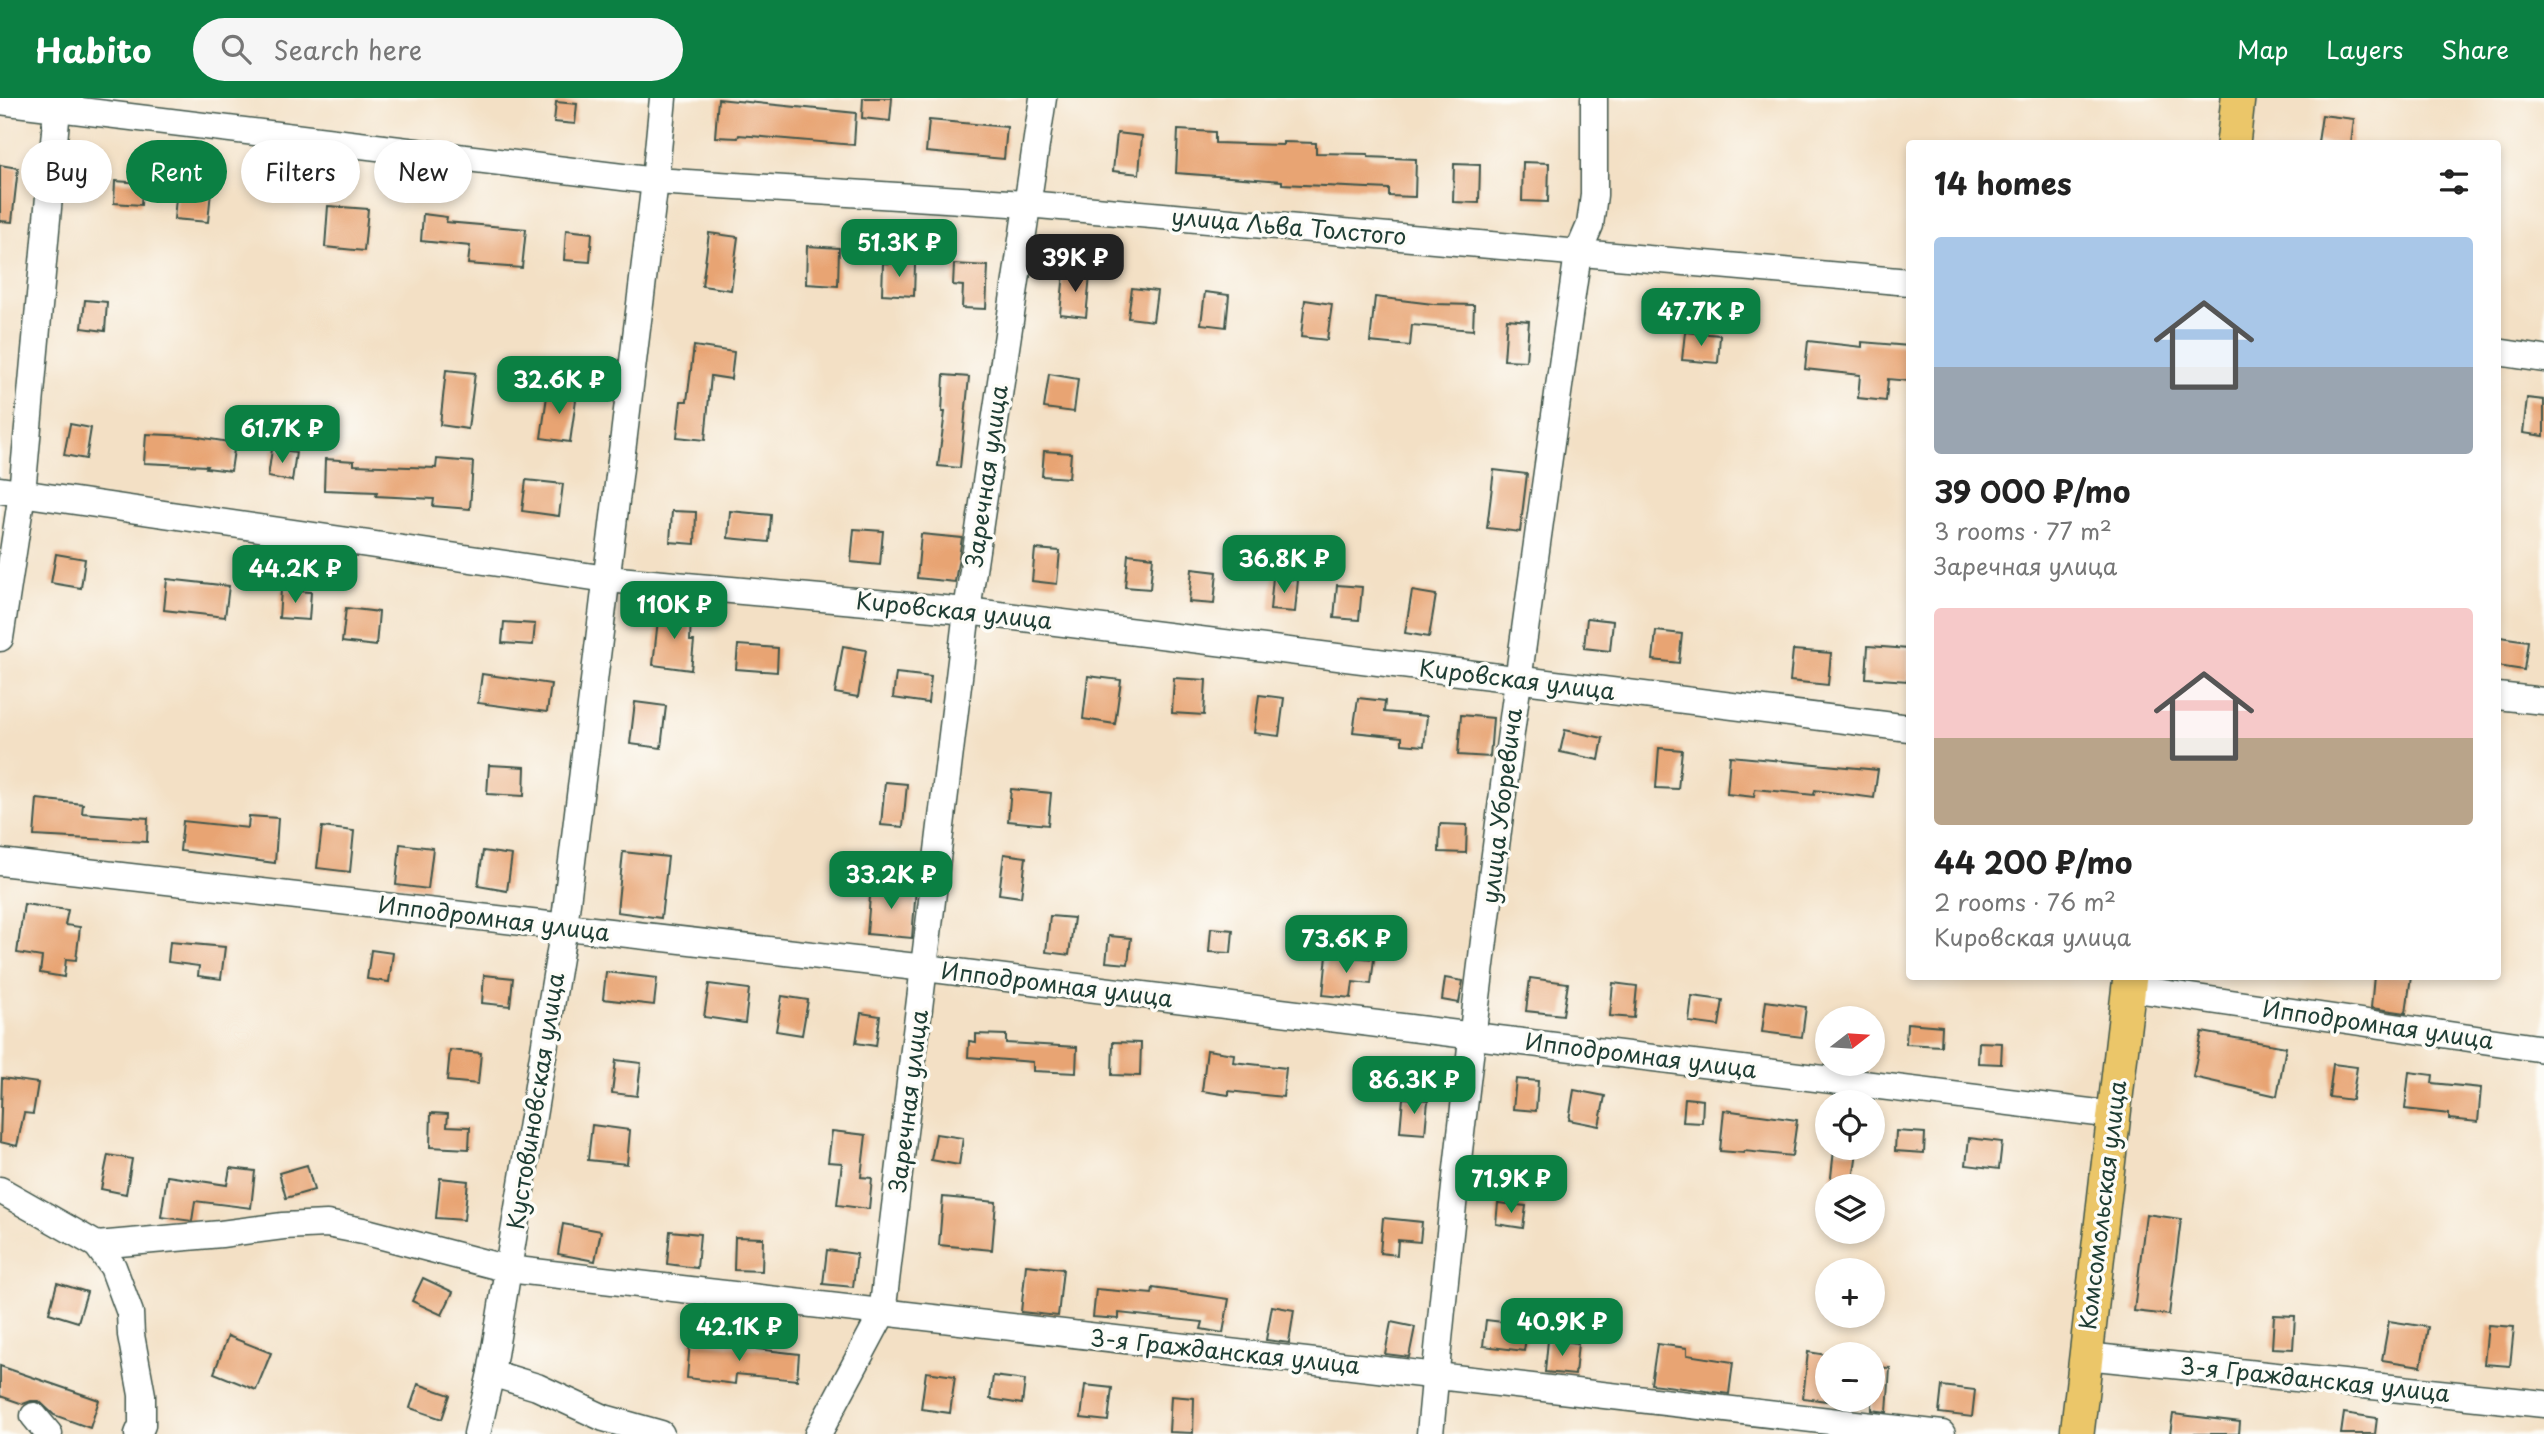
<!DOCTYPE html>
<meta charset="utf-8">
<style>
body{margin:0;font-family:"Playpen Sans",sans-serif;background:#f6f6f6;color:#222;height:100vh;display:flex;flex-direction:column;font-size:26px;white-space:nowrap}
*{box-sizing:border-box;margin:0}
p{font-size:23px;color:#767676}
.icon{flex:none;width:38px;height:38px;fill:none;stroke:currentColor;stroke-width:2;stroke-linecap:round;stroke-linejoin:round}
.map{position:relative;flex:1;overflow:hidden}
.details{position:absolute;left:1906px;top:42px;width:595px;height:840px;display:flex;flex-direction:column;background:#fff;border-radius:7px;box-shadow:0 4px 10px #0003}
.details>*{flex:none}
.guide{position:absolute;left:21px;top:42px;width:665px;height:63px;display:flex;gap:14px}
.needle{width:46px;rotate:73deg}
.buttons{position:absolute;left:1815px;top:908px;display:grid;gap:14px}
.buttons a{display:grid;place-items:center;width:70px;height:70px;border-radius:50%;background:#fff;box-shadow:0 4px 10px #0003;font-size:35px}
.price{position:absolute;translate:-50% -60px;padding:0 16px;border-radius:14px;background:#0b8043;color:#fff;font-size:23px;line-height:46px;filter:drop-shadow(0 2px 4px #0008)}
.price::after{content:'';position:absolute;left:50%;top:42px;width:21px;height:16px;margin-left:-10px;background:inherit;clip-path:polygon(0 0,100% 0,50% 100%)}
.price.active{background:#222;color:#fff}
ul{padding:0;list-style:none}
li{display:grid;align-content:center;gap:14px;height:371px;padding:0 28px}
li span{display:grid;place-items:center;height:217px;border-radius:7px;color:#555}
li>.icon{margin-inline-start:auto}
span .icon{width:126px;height:126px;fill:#fffc;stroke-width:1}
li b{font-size:30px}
h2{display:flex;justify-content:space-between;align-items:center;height:84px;padding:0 28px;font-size:30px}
.chip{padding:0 24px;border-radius:32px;background:#fff;box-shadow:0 4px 10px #0003;font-size:24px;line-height:63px}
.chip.active{background:#0b8043;color:#fff}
header{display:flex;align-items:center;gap:42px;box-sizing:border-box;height:98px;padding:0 35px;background:#0b8043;color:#fff}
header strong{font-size:33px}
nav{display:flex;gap:38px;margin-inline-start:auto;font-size:24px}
.search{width:490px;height:63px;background:#f6f6f6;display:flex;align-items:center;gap:18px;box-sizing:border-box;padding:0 24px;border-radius:38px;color:#767676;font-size:26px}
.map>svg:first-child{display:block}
.building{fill:#e8a473}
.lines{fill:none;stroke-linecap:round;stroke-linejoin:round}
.minor-casing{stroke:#3f554a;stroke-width:29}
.major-casing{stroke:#3f554a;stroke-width:36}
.minor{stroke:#fff;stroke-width:26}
.major{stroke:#ebc669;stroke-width:33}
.labels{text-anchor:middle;stroke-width:7;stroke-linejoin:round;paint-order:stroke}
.street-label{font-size:23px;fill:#1f3d34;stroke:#fdfcf7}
</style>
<header>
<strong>Habito</strong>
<div class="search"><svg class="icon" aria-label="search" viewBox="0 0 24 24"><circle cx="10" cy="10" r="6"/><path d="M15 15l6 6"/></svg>Search here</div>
<nav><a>Map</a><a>Layers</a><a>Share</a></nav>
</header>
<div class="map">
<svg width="2544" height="1336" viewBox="0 0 2544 1336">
<rect width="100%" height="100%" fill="#fdfcf7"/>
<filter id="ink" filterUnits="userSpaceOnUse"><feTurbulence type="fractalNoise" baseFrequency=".0143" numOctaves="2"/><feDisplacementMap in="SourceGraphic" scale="14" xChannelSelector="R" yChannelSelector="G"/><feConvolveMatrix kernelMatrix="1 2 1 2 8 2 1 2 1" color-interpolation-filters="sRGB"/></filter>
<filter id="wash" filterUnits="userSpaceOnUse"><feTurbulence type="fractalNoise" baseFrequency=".00686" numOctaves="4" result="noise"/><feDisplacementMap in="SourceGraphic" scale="28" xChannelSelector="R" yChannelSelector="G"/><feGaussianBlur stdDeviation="1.57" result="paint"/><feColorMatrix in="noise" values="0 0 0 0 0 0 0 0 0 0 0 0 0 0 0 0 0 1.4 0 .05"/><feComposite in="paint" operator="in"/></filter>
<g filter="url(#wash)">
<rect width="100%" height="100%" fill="#f3e0c5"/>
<g id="blocks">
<g class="building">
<path d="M863,0H892L890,23L862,20Z"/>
<path d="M718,1L856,15L854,47L739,37L738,40L715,39Z"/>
<path d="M556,4L577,6L575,26L554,24Z"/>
<path d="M2322,17L2354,21L2351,46L2318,44Z"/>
<path d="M929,22L1007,29L1004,61L926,54Z"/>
<path d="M1178,32L1215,34V45L1283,47V44L1316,45V55L1368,56V59L1416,61L1415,99L1389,98V91L1282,86V83L1176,75Z"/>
<path d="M1117,35L1142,38L1139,76L1113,73Z"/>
<path d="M1523,64L1549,65L1548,104L1522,103Z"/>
<path d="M1454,66L1480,67L1479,105L1453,104Z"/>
<path d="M0,67L18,70L12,124L0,123Z"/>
<path d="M115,83L142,85L141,107L114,105Z"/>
<path d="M177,90L211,93L208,124L174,121Z"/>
<path d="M328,108L368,111L364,153L325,149Z"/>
<path d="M423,116L447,119L446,124L526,131L522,170L468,166L470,148L421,143Z"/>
<path d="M566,132L592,135L590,164L564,162Z"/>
<path d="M709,135L738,139L731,192L702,188Z"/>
<path d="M807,148L839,150L838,188L806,186Z"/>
<path d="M883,165L915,166L914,198L882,196Z"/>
<path d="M954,166L988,168L986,211L962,210L963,188L953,187Z"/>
<path d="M1064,174L1090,177L1086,219L1060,216Z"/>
<path d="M1132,190L1157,193L1153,223L1128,220Z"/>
<path d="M1205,194L1229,197L1226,229L1201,226Z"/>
<path d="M1375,199L1433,206L1474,207L1473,232L1412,227L1410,248L1370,244Z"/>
<path d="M85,202L107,204L105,233L82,230Z"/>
<path d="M1305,202L1332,206L1327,242L1301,239Z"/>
<path d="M1507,221L1529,223L1526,263L1504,262Z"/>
<path d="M1685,234L1720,237L1718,265L1682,262Z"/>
<path d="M1808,243L1862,249V244L1909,248V283L1888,281L1886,303L1858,300L1860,277L1805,271Z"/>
<path d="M694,248L734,254L731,281L711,278L705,342L677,339L681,303H687Z"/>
<path d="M446,272L475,275L468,331L440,327Z"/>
<path d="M1049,276L1078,281L1074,314L1044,310Z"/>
<path d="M944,277L969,279L960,370L938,368L945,314H942Z"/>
<path d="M548,291L577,295L570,344L541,340Z"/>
<path d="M2527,300L2544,302V338L2523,335Z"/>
<path d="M70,326L91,330L86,361L64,357Z"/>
<path d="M146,336L192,338L235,345L231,373L206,370L207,368L144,365Z"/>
<path d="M272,351L296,354L292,383L268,379Z"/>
<path d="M1044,353L1071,355L1069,380L1042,378Z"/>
<path d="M325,361L354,363V367L436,370L437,361L473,364L470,411L433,408L434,401L376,398L377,394L324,392Z"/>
<path d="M1494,372L1527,376L1520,434L1487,430Z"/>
<path d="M526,382L563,386L559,418L522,413Z"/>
<path d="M672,413L696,414L695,446L670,444Z"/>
<path d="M730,413L771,417L769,444L728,440Z"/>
<path d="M854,431L883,433L880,467L851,464Z"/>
<path d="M921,436L962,440L955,484L917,480Z"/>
<path d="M1035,451L1060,453L1057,486L1032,483Z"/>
<path d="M56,456L85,461L81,490L51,485Z"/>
<path d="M1128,456L1153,459L1150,491L1125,489Z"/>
<path d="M1192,471L1217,474L1214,506L1189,504Z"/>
<path d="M1273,479L1298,482L1295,514L1270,512Z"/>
<path d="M167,481L229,488L225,519L164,512Z"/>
<path d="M1337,487L1362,489L1359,522L1334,520Z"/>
<path d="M281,492L311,494L309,522L279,520Z"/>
<path d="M1412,493L1436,497L1429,539L1405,535Z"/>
<path d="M346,510L379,514L376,548L342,544Z"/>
<path d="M659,513L691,517L690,543H694L691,572L653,567Z"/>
<path d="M1587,520L1613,523L1610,553L1584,550Z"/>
<path d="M504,524L535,526L533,547L502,545Z"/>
<path d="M1656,533L1682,536L1679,565L1653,562Z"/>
<path d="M2500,539L2528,543L2524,572L2497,568Z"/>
<path d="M738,547L778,550L777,574L736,571Z"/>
<path d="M843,548L866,552L858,599L835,595Z"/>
<path d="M1868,548L1909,551L1908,583L1866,580Z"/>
<path d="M1793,552L1831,555L1828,587L1790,583Z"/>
<path d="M896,575L931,579L928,605L893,600Z"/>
<path d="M482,576L551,586L547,614L478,605Z"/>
<path d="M1088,578L1121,582L1115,626L1083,621Z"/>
<path d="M1174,580L1206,582L1204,617L1172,615Z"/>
<path d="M1259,597L1284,600L1279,638L1254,635Z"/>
<path d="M1358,600L1385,603L1384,614L1427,618L1424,648L1402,646V639L1353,634Z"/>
<path d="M635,604L666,608L661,650L630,646Z"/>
<path d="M1461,617L1493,620L1490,659L1458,657Z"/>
<path d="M1565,632L1603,640L1599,662L1560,654Z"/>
<path d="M1659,650L1682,652L1678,691L1656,690Z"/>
<path d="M1730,658L1878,672L1874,700L1815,692L1814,697L1755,691L1754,699L1727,696Z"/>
<path d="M489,667L525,669L524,698L487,696Z"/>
<path d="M885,684L907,686L903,729L881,727Z"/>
<path d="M1011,691L1051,695L1048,727L1008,723Z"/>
<path d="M37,701L83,706L82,715L148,720L147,744L34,738Z"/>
<path d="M249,718L278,720L275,765L180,753L183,723L248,730Z"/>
<path d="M1440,726L1467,727L1466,755L1439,754Z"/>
<path d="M322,729L354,733L350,774L317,770Z"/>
<path d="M400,746L433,750L428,791L396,787Z"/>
<path d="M483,753L512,757L507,793L478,788Z"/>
<path d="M623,754L668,759L661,820L617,814Z"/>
<path d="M1004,756L1026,759L1021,799L999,796Z"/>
<path d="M871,786L916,790L912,840L867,836Z"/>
<path d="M24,806L68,812L65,827L80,829L76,862L66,861L64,879L40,875L42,859L17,855Z"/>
<path d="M1050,818L1074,820L1069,857L1046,854Z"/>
<path d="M1211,830L1233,832L1231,855L1209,854Z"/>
<path d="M1109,838L1131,840L1128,866L1106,864Z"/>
<path d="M170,844L225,849L221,881L198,878L199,868L168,864Z"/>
<path d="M371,852L393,855L389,884L367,881Z"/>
<path d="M1327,857L1374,861L1371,886L1353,884L1351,900L1323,897Z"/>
<path d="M606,874L657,880L654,907L603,901Z"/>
<path d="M484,877L513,880L510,908L482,905Z"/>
<path d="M2374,878H2411L2406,915L2371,910Z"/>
<path d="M1445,880L1463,883L1459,905L1442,902Z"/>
<path d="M1530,880L1568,885L1563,917L1526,913Z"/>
<path d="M1613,885L1637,888L1634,920L1610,918Z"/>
<path d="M709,886L749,891L745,925L704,919Z"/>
<path d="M782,898L808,902L802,937L776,933Z"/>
<path d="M1692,898L1723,902L1719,928L1689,924Z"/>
<path d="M1766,903L1806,909L1802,939L1762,934Z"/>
<path d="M861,915L880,918L876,948L856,945Z"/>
<path d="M1907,925L1942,928L1941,948L1906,946Z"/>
<path d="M2202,934L2286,949L2277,998L2193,979Z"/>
<path d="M976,936L1006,937V945L1077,949L1076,975L1033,973V964L968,959L969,943L976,944Z"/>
<path d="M1113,944L1141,945L1140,978L1112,977Z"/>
<path d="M1979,944L2002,945L2001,966L1978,965Z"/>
<path d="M450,952L481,955L478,986L447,983Z"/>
<path d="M1207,952L1234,956L1233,964L1286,970L1283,999L1229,993V997L1202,993Z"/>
<path d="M616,962L641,965L637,998L612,995Z"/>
<path d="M2333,966L2357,969L2352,1002L2329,999Z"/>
<path d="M2409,974L2433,977L2432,985L2481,990L2478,1024L2449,1021V1016L2405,1011Z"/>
<path d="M2,980L38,985L33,1016L24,1015L17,1048L0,1044Z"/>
<path d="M1516,981L1538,983L1536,1013L1513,1011Z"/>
<path d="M1574,992L1605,998L1599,1028L1569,1022Z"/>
<path d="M1403,1000L1428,1002L1425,1036L1400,1034Z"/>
<path d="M1685,1000L1703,1002L1702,1025L1683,1024Z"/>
<path d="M1724,1012L1797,1022L1792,1058L1744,1053V1055L1720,1053Z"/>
<path d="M431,1015L448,1016L447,1028L470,1029L469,1051L430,1049Z"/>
<path d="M592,1027L630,1032L627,1066L588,1062Z"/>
<path d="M832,1033L866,1037L861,1079L872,1080L869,1111L837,1107L842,1065L828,1064Z"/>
<path d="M1896,1033L1925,1035L1924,1055L1895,1053Z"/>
<path d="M936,1036L963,1040L959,1067L931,1062Z"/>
<path d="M1969,1040L2002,1044L1999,1071L1966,1067Z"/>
<path d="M1834,1052L1857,1054L1852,1088H1830Z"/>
<path d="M108,1057L132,1061L126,1096L101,1091Z"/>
<path d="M307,1067L314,1092L286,1100L279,1075Z"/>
<path d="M230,1070L255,1073L251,1110L195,1103L192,1123L161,1119L167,1078L227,1087Z"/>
<path d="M440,1080L468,1083L464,1122L436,1120Z"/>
<path d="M943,1099L996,1104L992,1152L939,1147Z"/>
<path d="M1498,1105L1526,1108L1523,1130L1496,1126Z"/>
<path d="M2146,1116L2181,1121L2169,1217L2134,1213Z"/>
<path d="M1383,1120L1422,1124L1420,1144L1398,1142L1397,1157L1380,1155Z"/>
<path d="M563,1126L601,1133L595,1163L558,1156Z"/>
<path d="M670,1133L700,1136L697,1170L667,1166Z"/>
<path d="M735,1139L763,1140L762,1173L734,1172Z"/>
<path d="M827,1152L857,1156L853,1189L823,1186Z"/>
<path d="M1026,1167L1063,1171L1058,1218L1021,1214Z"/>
<path d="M423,1180L453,1194L442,1217L412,1203Z"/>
<path d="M57,1185L87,1194L78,1224L49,1215Z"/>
<path d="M1153,1190L1229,1201L1223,1235L1201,1231L1203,1224L1119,1215V1221L1093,1219L1096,1191L1152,1196Z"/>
<path d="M1272,1208L1294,1212L1289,1245L1266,1242Z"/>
<path d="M2274,1217L2295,1218L2293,1251L2272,1250Z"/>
<path d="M1486,1222L1528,1227L1524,1253L1483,1248Z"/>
<path d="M2389,1223L2428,1229L2421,1268L2382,1262Z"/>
<path d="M1391,1224L1415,1229L1409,1259L1385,1256Z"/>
<path d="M2488,1227L2514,1229L2510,1268L2484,1266Z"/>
<path d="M228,1238L271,1255L256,1292L214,1275Z"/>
<path d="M1548,1242L1578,1245L1575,1277L1545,1274Z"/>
<path d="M690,1243L799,1256L797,1282L736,1276L735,1286L687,1280Z"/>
<path d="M1657,1246L1687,1250V1257L1733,1264L1729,1296L1651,1286Z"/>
<path d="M1808,1254L1827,1257V1303L1803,1300Z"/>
<path d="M0,1268L99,1302L90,1330L54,1317L39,1303H31L23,1306L0,1298Z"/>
<path d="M1872,1269L1890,1270L1887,1314L1872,1312Z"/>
<path d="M926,1274L955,1278L950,1315L921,1311Z"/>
<path d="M993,1278L1025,1282L1022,1306L990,1301Z"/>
<path d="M418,1286L450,1297L442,1321L410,1310Z"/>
<path d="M1085,1287L1112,1290L1108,1323L1081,1320Z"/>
<path d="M1942,1288L1975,1292L1972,1319L1939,1315Z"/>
<path d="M1171,1298L1194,1300L1193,1335L1169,1334Z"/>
<path d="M2344,1315L2377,1320L2375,1336H2341Z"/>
<path d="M2173,1316L2240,1324L2239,1336H2170Z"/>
</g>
</g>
</g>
<g filter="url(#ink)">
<use href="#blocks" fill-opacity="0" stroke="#3f554a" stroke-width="2"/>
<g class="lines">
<g class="minor-casing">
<g id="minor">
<path d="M0,3L655,83L1027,106L1909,184"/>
<path d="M2497,254L2544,261"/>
<path d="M0,392L607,481L967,513L1909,630"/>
<path d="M0,540L22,395L58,0"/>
<path d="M2497,598L2544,603"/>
<path d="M0,764L925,870L2114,1017"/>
<path d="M2129,890L2544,951"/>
<path d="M0,1092L97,1147L113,1169L130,1215L131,1237L142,1297V1327L138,1336"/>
<path d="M97,1147L221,1136L283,1128L327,1126L363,1133L508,1171L1942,1336"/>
<path d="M2086,1258L2544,1306"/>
<path d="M491,1275L537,1289L604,1320L661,1336"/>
<path d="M34,1318L49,1336"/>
<path d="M477,1336L491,1275L564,829L655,83L663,0"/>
<path d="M818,1336L882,1216L967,513L1043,0"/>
<path d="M1430,1336C1466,941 1522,547 1578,155L1590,127L1594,97V0"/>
</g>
</g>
<g class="major-casing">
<g id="major">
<path d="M2233,46L2238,0"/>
<path d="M2077,1336L2130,878"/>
</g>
</g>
<use href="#minor" class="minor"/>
<use href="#major" class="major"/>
</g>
</g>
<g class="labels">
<g class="street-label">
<text transform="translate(1289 129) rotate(5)" y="8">улица Льва Толстого</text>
<text transform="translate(987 378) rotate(-82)" y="8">Заречная улица</text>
<text transform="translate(954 513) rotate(6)" y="8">Кировская улица</text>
<text transform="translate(1517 582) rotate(7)" y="8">Кировская улица</text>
<text transform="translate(1502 708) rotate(-83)" y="8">улица Уборевича</text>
<text transform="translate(494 821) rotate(7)" y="8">Ипподромная улица</text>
<text transform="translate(1057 887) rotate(7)" y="8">Ипподромная улица</text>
<text transform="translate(2378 927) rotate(8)" y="8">Ипподромная улица</text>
<text transform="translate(1641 958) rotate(7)" y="8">Ипподромная улица</text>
<text transform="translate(536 1003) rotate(-81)" y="8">Кустовиновская улица</text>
<text transform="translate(909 1003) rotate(-83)" y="8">Заречная улица</text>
<text transform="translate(2103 1107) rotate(-83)" y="8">Комсомольская улица</text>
<text transform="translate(1225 1254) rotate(6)" y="8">3-я Гражданская улица</text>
<text transform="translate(2315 1282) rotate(6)" y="8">3-я Гражданская улица</text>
</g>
</g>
</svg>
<div class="buttons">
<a><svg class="needle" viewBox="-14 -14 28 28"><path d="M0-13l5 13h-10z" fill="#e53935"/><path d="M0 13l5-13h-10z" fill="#767676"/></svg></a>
<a><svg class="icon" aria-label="locate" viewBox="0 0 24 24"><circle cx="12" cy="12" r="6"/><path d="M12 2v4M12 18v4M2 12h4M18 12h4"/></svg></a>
<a><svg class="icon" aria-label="layers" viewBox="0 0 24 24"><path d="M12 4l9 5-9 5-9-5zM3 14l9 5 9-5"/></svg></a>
<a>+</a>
<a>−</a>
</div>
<b class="price" style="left:899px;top:181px">51.3K ₽</b>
<b class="price active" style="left:1075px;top:196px">39K ₽</b>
<b class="price" style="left:1701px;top:250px">47.7K ₽</b>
<b class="price" style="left:559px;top:318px">32.6K ₽</b>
<b class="price" style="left:282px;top:367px">61.7K ₽</b>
<b class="price" style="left:1284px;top:497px">36.8K ₽</b>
<b class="price" style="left:295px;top:507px">44.2K ₽</b>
<b class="price" style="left:674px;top:543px">110K ₽</b>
<b class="price" style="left:891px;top:813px">33.2K ₽</b>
<b class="price" style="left:1346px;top:877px">73.6K ₽</b>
<b class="price" style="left:1414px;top:1018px">86.3K ₽</b>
<b class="price" style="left:1511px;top:1117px">71.9K ₽</b>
<b class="price" style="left:1562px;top:1260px">40.9K ₽</b>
<b class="price" style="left:739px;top:1265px">42.1K ₽</b>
<div class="guide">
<a class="chip">Buy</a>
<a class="chip active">Rent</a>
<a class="chip">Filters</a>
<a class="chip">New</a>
</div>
<section class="details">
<h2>14 homes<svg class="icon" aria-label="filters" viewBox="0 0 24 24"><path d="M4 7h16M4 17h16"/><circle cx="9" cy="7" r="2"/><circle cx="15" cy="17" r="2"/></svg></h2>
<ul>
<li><span style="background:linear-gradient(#a9c7e8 60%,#9aa5b1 0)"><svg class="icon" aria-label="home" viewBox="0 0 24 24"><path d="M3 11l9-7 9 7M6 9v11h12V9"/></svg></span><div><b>39 000 ₽/mo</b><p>3 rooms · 77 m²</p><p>Заречная улица</p></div></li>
<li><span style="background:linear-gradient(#f6c9c9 60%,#b9a48a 0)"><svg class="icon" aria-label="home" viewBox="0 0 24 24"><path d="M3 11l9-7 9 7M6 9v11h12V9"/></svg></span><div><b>44 200 ₽/mo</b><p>2 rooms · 76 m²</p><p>Кировская улица</p></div></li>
</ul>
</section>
</div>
